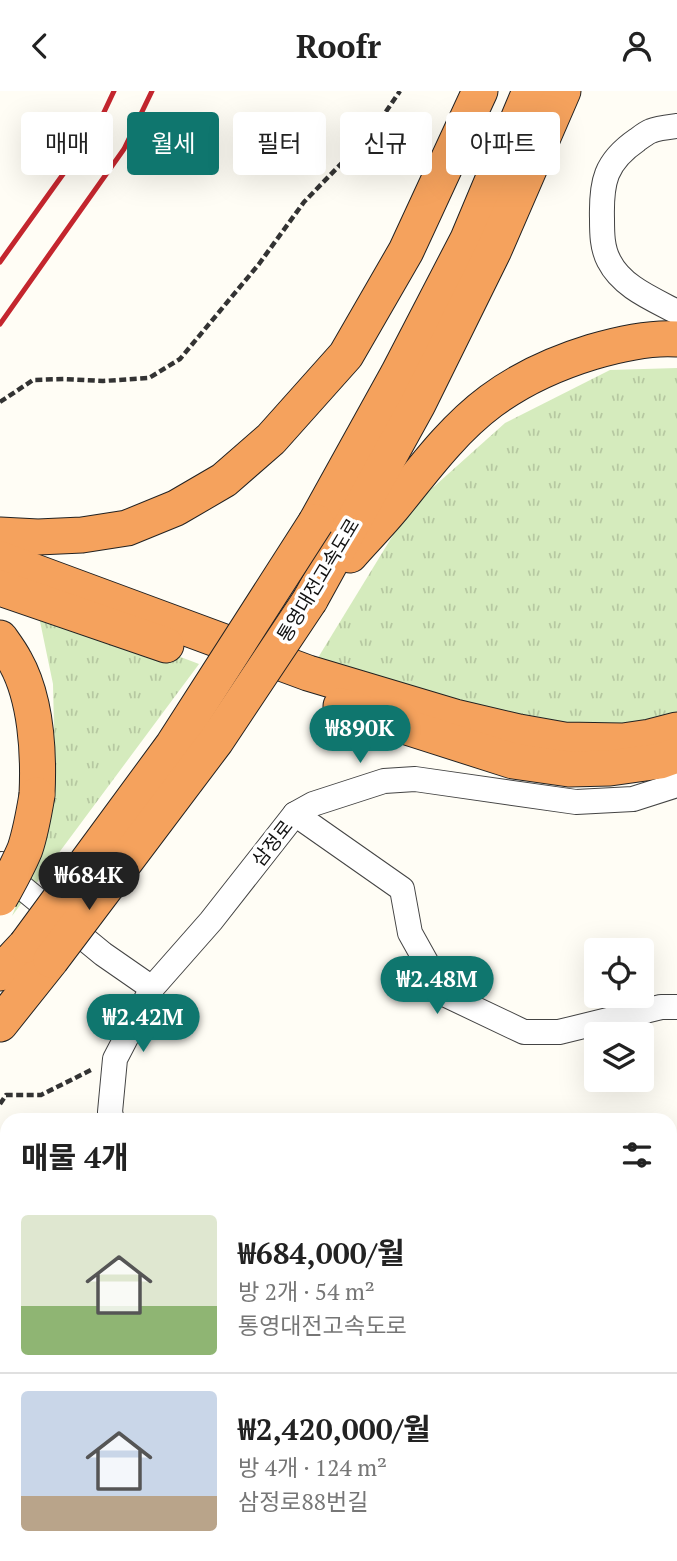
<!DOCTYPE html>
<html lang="ko">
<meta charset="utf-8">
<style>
body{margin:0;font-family:"PT Serif","Noto Sans KR",serif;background:#f6f6f6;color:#222;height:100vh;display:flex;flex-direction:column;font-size:26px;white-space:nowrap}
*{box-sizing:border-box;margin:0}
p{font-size:23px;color:#767676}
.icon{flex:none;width:38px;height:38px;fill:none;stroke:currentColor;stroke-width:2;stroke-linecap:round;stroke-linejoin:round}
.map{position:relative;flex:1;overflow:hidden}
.drawer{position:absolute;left:0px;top:1022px;width:677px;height:448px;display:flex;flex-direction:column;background:#fff;border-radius:21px 21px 0 0;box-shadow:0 7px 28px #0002}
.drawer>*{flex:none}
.top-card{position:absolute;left:21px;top:21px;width:635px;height:63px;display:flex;gap:14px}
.buttons{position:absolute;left:584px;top:847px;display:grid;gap:14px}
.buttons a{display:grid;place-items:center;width:70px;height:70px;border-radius:7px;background:#fff;box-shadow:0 7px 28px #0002;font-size:35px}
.price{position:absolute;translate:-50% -60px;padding:0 16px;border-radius:24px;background:#0f766e;color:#fff;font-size:23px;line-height:46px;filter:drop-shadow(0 2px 4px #0008)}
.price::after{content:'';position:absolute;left:50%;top:42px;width:21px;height:16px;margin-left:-10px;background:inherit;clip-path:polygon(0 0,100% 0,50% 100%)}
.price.selected{background:#222;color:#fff}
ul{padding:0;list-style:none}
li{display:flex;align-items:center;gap:21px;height:175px;padding:0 21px}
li+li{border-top:2px solid #e0e0e0}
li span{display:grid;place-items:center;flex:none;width:196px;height:140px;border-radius:7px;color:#555}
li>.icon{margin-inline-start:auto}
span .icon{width:84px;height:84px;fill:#fffc;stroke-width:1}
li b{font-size:30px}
h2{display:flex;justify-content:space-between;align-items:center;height:84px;padding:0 21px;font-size:30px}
.chip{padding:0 24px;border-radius:7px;background:#fff;box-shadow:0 7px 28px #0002;font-size:24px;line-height:63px}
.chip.selected{background:#0f766e;color:#fff}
header{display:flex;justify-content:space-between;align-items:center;height:91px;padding:0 21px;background:#fff;font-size:32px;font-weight:600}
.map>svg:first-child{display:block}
.grass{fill:url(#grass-tufts)}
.forest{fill:url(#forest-firs)}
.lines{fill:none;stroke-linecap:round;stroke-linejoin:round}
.minor-casing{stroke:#444;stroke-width:26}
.highway-casing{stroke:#222;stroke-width:37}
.path{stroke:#333;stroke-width:4.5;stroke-dasharray:7 3.5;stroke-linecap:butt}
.minor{stroke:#fff;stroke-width:24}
.highway{stroke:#f5a25d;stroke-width:35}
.rail{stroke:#c4262e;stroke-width:5}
.highway-bridge-casing{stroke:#222;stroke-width:37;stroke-linecap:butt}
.highway-bridge{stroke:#f5a25d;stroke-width:35}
.labels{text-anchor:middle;stroke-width:7;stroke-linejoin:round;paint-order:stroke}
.street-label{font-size:19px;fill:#111;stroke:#fff}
</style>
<header><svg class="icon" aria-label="back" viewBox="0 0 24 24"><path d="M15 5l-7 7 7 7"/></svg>Roofr<svg class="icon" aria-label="person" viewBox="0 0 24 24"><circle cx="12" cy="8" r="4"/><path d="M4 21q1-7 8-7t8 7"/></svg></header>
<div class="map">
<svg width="677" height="1470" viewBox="0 0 677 1470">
<defs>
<pattern id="grass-tufts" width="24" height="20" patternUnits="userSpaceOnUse" patternTransform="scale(1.75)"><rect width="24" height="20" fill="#d5ebbd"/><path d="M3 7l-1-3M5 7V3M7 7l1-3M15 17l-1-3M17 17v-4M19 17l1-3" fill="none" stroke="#b6c8a1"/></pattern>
<pattern id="forest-firs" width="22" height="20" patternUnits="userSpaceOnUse" patternTransform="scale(1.75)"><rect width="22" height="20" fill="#b9dc9c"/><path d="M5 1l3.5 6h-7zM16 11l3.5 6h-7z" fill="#9ebc85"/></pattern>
</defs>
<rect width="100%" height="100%" fill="#fffdf5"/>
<g class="grass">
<path d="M677,277V623L639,639L507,625L316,570L409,418L505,332L610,279Z"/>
<path d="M36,511L199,573L12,825L42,748L55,679L53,593Z"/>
</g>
<path class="forest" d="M0,1317L7,1330V1463H78L81,1470H0Z"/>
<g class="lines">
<g class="minor-casing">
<g id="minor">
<path d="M677,35C669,36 658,37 651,40C646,42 641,46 637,49C605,71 601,91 602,128C602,142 602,157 609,170C622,196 653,208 677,221"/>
<path d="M295,723L402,798L410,842L444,903L524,941H559L661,916H677"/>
<path d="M2,773L13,789L103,863L152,897"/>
<path d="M112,1029L110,1021L115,968L152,897L211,830L295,723L313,713L384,690L415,688L576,711L633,708L677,694"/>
<path d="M670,1295L677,1293"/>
</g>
</g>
<g class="highway-casing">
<g id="highway">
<path d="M316,431L398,283L468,148L530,0"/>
<path d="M0,444L38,446L82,444L127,437L176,417L224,389L271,348L346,264L406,160L480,0"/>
<path d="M350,464C364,448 379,433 393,416C423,379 452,339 491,310C522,287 556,272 592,261C619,253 649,246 677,248"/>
<path d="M0,468L308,582L455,626L519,641L564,649L623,650L650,646L677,639"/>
<path d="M0,497L166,554"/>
<path d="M310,509L418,313L494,159L563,0"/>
<path d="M0,547C5,554 11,562 15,570C36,607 39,662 37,704"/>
<path d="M341,615L513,670L569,678L610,677L660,670L677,664"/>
<path d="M0,882L26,854"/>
<path d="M0,933L51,869"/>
</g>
</g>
<g class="path">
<path d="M0,311L33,289L64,288L103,290L149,287L180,268L259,173L304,111L372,41L400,0"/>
<path d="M0,1013L6,1004H41L93,978"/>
<path d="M619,1463L620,1470"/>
</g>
<use href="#minor" class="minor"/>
<use href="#highway" class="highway"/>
<g class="rail">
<path d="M0,171L97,36L114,0"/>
<path d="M0,233L124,58L152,0"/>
<path d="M0,1303L7,1305"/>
<path d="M0,1328L7,1330"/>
<path d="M400,1463L419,1470"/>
<path d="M454,1463L472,1470"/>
</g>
<g class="highway-bridge-casing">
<g id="highway-bridge">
<path d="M0,807C9,791 18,775 25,758C31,740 34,722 37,704"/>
<path d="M26,854L173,654L316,431"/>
<path d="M51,869L216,650L310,509"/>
</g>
</g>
<use href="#highway-bridge" class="highway-bridge"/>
</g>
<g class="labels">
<g class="street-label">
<text transform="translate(318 489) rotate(-59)" y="7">통영대전고속도로</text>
<text transform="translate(272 752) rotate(-52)" y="7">삼정로</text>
</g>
</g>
</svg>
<div class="buttons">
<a><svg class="icon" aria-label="locate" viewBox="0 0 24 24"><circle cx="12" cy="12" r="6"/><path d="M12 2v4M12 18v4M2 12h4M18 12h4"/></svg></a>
<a><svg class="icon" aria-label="layers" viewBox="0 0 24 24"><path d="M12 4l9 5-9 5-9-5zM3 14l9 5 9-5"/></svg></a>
</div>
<b class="price" style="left:360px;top:674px">₩890K</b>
<b class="price selected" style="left:89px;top:821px">₩684K</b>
<b class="price" style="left:437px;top:925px">₩2.48M</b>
<b class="price" style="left:143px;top:963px">₩2.42M</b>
<div class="top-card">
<a class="chip">매매</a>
<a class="chip selected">월세</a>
<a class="chip">필터</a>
<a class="chip">신규</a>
<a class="chip">아파트</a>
</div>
<section class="drawer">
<h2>매물 4개<svg class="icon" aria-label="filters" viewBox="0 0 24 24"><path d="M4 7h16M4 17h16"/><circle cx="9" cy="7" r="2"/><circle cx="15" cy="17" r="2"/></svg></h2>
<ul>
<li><span style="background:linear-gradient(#dfe7d0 65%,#8fb573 0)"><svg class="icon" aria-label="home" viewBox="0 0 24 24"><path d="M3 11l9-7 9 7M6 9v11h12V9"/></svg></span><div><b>₩684,000/월</b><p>방 2개 · 54 m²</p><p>통영대전고속도로</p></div></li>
<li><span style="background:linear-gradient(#c9d6e8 75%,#b9a48a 0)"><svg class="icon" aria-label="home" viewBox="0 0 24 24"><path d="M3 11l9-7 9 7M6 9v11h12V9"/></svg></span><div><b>₩2,420,000/월</b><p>방 4개 · 124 m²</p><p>삼정로88번길</p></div></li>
</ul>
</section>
</div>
